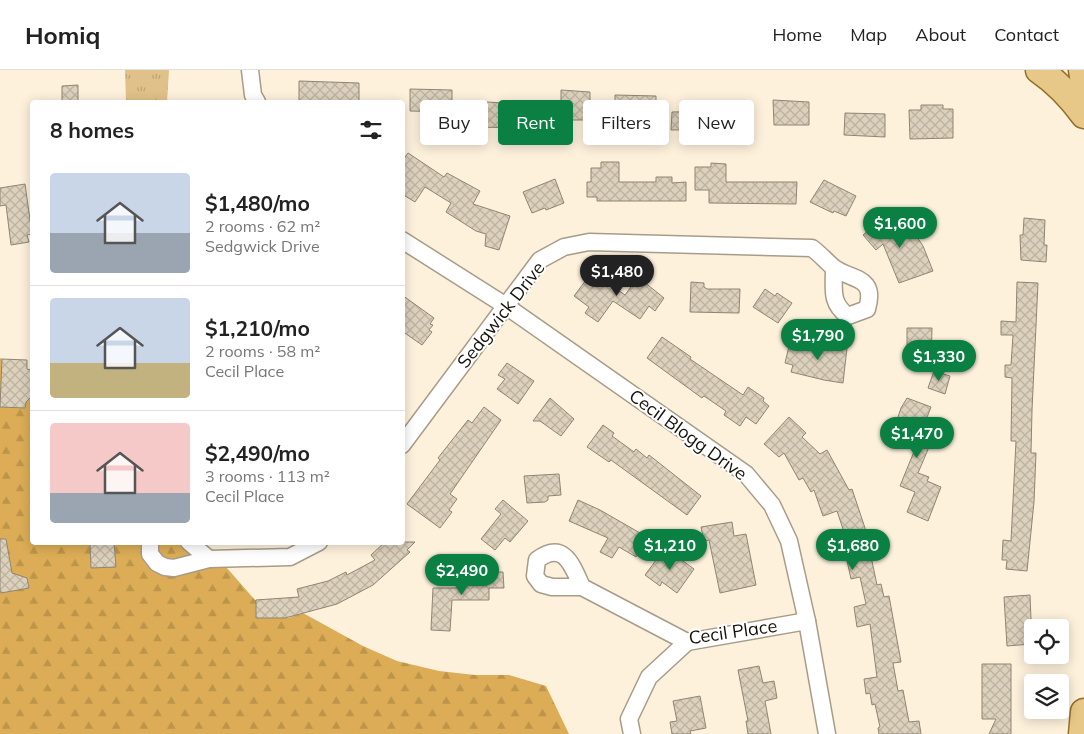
<!DOCTYPE html>
<meta charset="utf-8">
<style>
body{margin:0;font-family:Mulish,sans-serif;background:#f6f6f6;color:#222;height:100vh;display:flex;flex-direction:column;font-size:19px;white-space:nowrap}
*{box-sizing:border-box;margin:0}
p{font-size:16px;color:#767676}
.icon{flex:none;width:28px;height:28px;fill:none;stroke:currentColor;stroke-width:2;stroke-linecap:round;stroke-linejoin:round}
.map{position:relative;flex:1;overflow:hidden}
.side{position:absolute;left:30px;top:30px;width:375px;height:445px;display:flex;flex-direction:column;background:#fff;border-radius:5px;box-shadow:0 2px 12px #0003}
.side>*{flex:none}
.top-card{position:absolute;left:420px;top:30px;width:475px;height:45px;display:flex;gap:10px}
.controls{position:absolute;left:1024px;top:549px;display:grid;gap:10px}
.controls a{display:grid;place-items:center;width:45px;height:45px;border-radius:5px;background:#fff;box-shadow:0 2px 12px #0003;font-size:25px}
.price{position:absolute;translate:-50% -42px;padding:0 11px;border-radius:18px;background:#0b8043;color:#fff;font-size:16px;line-height:32px;filter:drop-shadow(0 1px 2px #0008)}
.price::after{content:'';position:absolute;left:50%;top:30px;width:15px;height:11px;margin-left:-8px;background:inherit;clip-path:polygon(0 0,100% 0,50% 100%)}
.price.on{background:#222;color:#fff}
ul{padding:0;list-style:none}
li{display:flex;align-items:center;gap:15px;height:125px;padding:0 20px}
li+li{border-top:1px solid #e0e0e0}
li span{display:grid;place-items:center;flex:none;width:140px;height:100px;border-radius:5px;color:#555}
li>.icon{margin-inline-start:auto}
span .icon{width:60px;height:60px;fill:#fffc;stroke-width:1}
li b{font-size:21px}
h2{display:flex;justify-content:space-between;align-items:center;height:60px;padding:0 20px;font-size:21px}
.chip{padding:0 18px;border-radius:5px;background:#fff;box-shadow:0 2px 12px #0003;font-size:18px;line-height:45px}
.chip.on{background:#0b8043;color:#fff}
header{display:flex;align-items:center;gap:30px;box-sizing:border-box;height:70px;padding:0 25px;background:#fff;border-bottom:1px solid #e0e0e0}
header strong{font-size:24px}
nav{display:flex;gap:28px;margin-inline-start:auto;font-size:18px}
.map>svg:first-child{display:block}
.forest{fill:url(#forest-firs)}
.park{fill:url(#park-tufts)}
.building{fill:url(#building-cross-hatch);stroke:#908572}
.lines{fill:none;stroke-linecap:round;stroke-linejoin:round}
.street-casing{stroke:#a79c89;stroke-width:19}
.primary-casing{stroke:#937029;stroke-width:29}
.street{stroke:#fff;stroke-width:16}
.primary{stroke:#e7c888;stroke-width:26}
.labels{text-anchor:middle;stroke-width:4;stroke-linejoin:round;paint-order:stroke}
.street-label{font-size:18px;fill:#15110a;stroke:#fff}
</style>
<header>
<strong>Homiq</strong>
<nav><a>Home</a><a>Map</a><a>About</a><a>Contact</a></nav>
</header>
<div class="map">
<svg width="1084" height="664" viewBox="0 0 1084 664">
<defs>
<pattern id="forest-firs" width="22" height="20" patternUnits="userSpaceOnUse" patternTransform="scale(1.25)"><rect width="22" height="20" fill="#dcad56"/><path d="M5 1l3.5 6h-7zM16 11l3.5 6h-7z" fill="#bc944a"/></pattern>
<pattern id="park-tufts" width="24" height="20" patternUnits="userSpaceOnUse" patternTransform="scale(1.25)"><rect width="24" height="20" fill="#e0c189"/><path d="M3 7l-1-3M5 7V3M7 7l1-3M15 17l-1-3M17 17v-4M19 17l1-3" fill="none" stroke="#bfa575"/></pattern>
<pattern id="building-cross-hatch" width="8" height="8" patternUnits="userSpaceOnUse" patternTransform="scale(1.25)"><rect width="8" height="8" fill="#dcd1bc"/><path d="M0 0l8 8M0 8l8-8" fill="none" stroke="#bcb2a0"/></pattern>
</defs>
<rect width="100%" height="100%" fill="#fdf1dc"/>
<path class="forest" d="M0,288L32,301V472L205,473L255,530L263,529L288,548L303,543L363,576L397,591L439,601L475,605H509L546,616L569,664H0Z"/>
<path class="park" d="M125,0H169L167,32H126Z"/>
<g class="building">
<path d="M299,11L359,13V32H299Z"/>
<path d="M78,15V32H62V16Z"/>
<path d="M410,19L452,20V42L410,41Z"/>
<path d="M561,20L590,22V50H542V58L466,57V34L487,35V32L504,33V35H561Z"/>
<path d="M615,25L656,26V48H615Z"/>
<path d="M773,30L809,32V55H774Z"/>
<path d="M719,35H749V59L671,60L672,42L719,41Z"/>
<path d="M921,35H943V39H953V68L910,69L909,40H921Z"/>
<path d="M845,43L885,44V67L844,65Z"/>
<path d="M408,83L444,107L447,103L480,121L473,134L510,146L499,180L485,176L486,164L476,161L446,142L451,133L425,117L415,132L402,124V91Z"/>
<path d="M601,92H619V112H656V107H672V113L686,112V131H597V127H587V112H591V98H601Z"/>
<path d="M711,93L726,94V112H797L796,134L709,133V120H695V97H711Z"/>
<path d="M555,109L564,133L546,140L545,138L532,143L523,122Z"/>
<path d="M824,110L856,126L846,146L834,141L833,143L810,132Z"/>
<path d="M25,114L32,164L27,165L29,172L11,175L6,135L0,136V118Z"/>
<path d="M894,145L911,167L915,164L923,176L933,201L899,213L883,174L876,180L863,165L878,152L881,155Z"/>
<path d="M1024,148L1045,150L1044,175H1047L1046,192L1021,190L1020,165H1023Z"/>
<path d="M586,201L591,203L602,213L604,210L625,225L638,207L664,228L655,241L649,236L640,249L613,231L598,252L585,243L589,237L574,226L586,210Z"/>
<path d="M691,212L704,213V217L707,219H740L739,243L690,242Z"/>
<path d="M1017,212L1038,213L1032,340L1031,383H1036L1034,432L1027,501L1006,499L1007,490H1002L1003,470L1011,471L1016,371H1011L1012,308L1005,307V295H1011L1013,265H1001V251L1016,252Z"/>
<path d="M765,219L775,226L777,223L792,233L778,253L753,237Z"/>
<path d="M402,225L434,248L430,254L433,255L429,260L432,262L422,275L402,261Z"/>
<path d="M907,258H932L931,293H907Z"/>
<path d="M662,267L691,287L690,289L743,325L748,317L764,328L763,331L769,336L756,354L746,347L740,356L724,345L726,341L704,326L702,328L647,288Z"/>
<path d="M804,268L823,272L822,276L847,278L843,313L824,310L791,302L793,295L785,293L789,276L802,278Z"/>
<path d="M2,289L27,290V299L31,300V327L26,332L25,338L0,337Z"/>
<path d="M507,293L534,311L518,334L497,319L505,309L498,305Z"/>
<path d="M934,301L950,306L945,324L928,318Z"/>
<path d="M550,328L574,349L561,366L540,351H533Z"/>
<path d="M907,328L931,337L920,365L932,370L918,403L929,407L927,411L941,417L928,451L907,442L915,422L900,416L915,379L908,376L912,367L894,359L901,338Z"/>
<path d="M484,337L501,350L450,424L457,429L449,440L452,442L440,458L407,434L440,390L438,388L449,374L468,350L472,353Z"/>
<path d="M789,347L806,363L802,367L820,384L827,380L849,420L852,419L865,458L877,515L881,514L884,527L889,526L901,592L893,593L898,621L903,620L909,652L919,651L921,664H879L878,658L880,657L875,634L872,635L870,623L866,624L864,609L877,607L870,554L857,557L854,537L866,534L860,507L851,509L846,486L841,487L838,473L847,471L837,441L823,446L814,420L811,422L803,408L799,410L784,383L779,387L764,374Z"/>
<path d="M603,355L614,363L612,366L634,382L636,379L647,388L649,385L701,426L687,445L611,390L609,392L587,377Z"/>
<path d="M559,404L561,425L548,426V430L545,432L527,433L524,406Z"/>
<path d="M503,430L528,451L510,472L505,468L495,480L481,469L501,444L495,439Z"/>
<path d="M578,430L600,440L647,467L636,487L619,477L612,488L600,482L608,468L569,451Z"/>
<path d="M732,452L734,466L746,464L756,515L720,523L709,470L704,471L701,457Z"/>
<path d="M0,469H6L12,503L27,508L29,518L1,523L0,521Z"/>
<path d="M90,472H114L116,497L91,498Z"/>
<path d="M385,472H415L407,480L410,482L373,515L337,534L285,548H256V530L299,527L297,519L328,511L346,502L347,505L375,490L371,485Z"/>
<path d="M665,478L694,499L677,523L662,512L660,516L645,505Z"/>
<path d="M468,502H503L504,518H489V530H452L450,561L431,560L433,518H462V504Z"/>
<path d="M1030,525L1032,574L1007,576L1004,527Z"/>
<path d="M982,594H1011V664H989L996,649H982Z"/>
<path d="M759,596L763,613L774,611L777,628L765,631L771,664H748L746,651H748L738,600Z"/>
<path d="M700,626L706,658L690,661L691,664H672L670,652L677,651L673,631Z"/>
</g>
<g class="lines">
<g class="street-casing">
<g id="street">
<path d="M250,0L253,25L257,32"/>
<path d="M402,170L506,236L746,404L772,435L789,471L807,551L827,664"/>
<path d="M402,375L540,190L564,177L589,172L812,178C820,184 826,191 833,197C851,211 877,205 867,239L848,246C830,233 834,219 834,198"/>
<path d="M150,472V484L157,493L165,497L174,498L209,489L290,487L319,472"/>
<path d="M189,472L209,489"/>
<path d="M582,517C572,495 564,470 537,490L535,506L541,514L552,517H582L687,572L807,551"/>
<path d="M632,664L629,649L649,607L687,572"/>
</g>
</g>
<g class="primary-casing">
<g id="primary">
<path d="M1039,0C1058,13 1071,27 1084,45"/>
<path d="M1082,0L1084,12"/>
<path d="M1082,664L1084,642"/>
</g>
</g>
<use href="#street" class="street"/>
<use href="#primary" class="primary"/>
</g>
<g class="labels">
<g class="street-label">
<text transform="translate(501 245) rotate(-52)" y="6">Sedgwick Drive</text>
<text transform="translate(688 365) rotate(36)" y="6">Cecil Blogg Drive</text>
<text transform="translate(733 562) rotate(-8)" y="6">Cecil Place</text>
</g>
</g>
</svg>
<div class="controls">
<a><svg class="icon" aria-label="locate" viewBox="0 0 24 24"><circle cx="12" cy="12" r="6"/><path d="M12 2v4M12 18v4M2 12h4M18 12h4"/></svg></a>
<a><svg class="icon" aria-label="layers" viewBox="0 0 24 24"><path d="M12 4l9 5-9 5-9-5zM3 14l9 5 9-5"/></svg></a>
</div>
<b class="price" style="left:900px;top:179px">$1,600</b>
<b class="price on" style="left:617px;top:227px">$1,480</b>
<b class="price" style="left:818px;top:291px">$1,790</b>
<b class="price" style="left:939px;top:312px">$1,330</b>
<b class="price" style="left:917px;top:389px">$1,470</b>
<b class="price" style="left:670px;top:501px">$1,210</b>
<b class="price" style="left:853px;top:501px">$1,680</b>
<b class="price" style="left:462px;top:526px">$2,490</b>
<div class="top-card">
<a class="chip">Buy</a>
<a class="chip on">Rent</a>
<a class="chip">Filters</a>
<a class="chip">New</a>
</div>
<section class="side">
<h2>8 homes<svg class="icon" aria-label="filters" viewBox="0 0 24 24"><path d="M4 7h16M4 17h16"/><circle cx="9" cy="7" r="2"/><circle cx="15" cy="17" r="2"/></svg></h2>
<ul>
<li><span style="background:linear-gradient(#c9d6e8 60%,#9aa5b1 0)"><svg class="icon" aria-label="home" viewBox="0 0 24 24"><path d="M3 11l9-7 9 7M6 9v11h12V9"/></svg></span><div><b>$1,480/mo</b><p>2 rooms · 62 m²</p><p>Sedgwick Drive</p></div></li>
<li><span style="background:linear-gradient(#c9d6e8 65%,#c2b280 0)"><svg class="icon" aria-label="home" viewBox="0 0 24 24"><path d="M3 11l9-7 9 7M6 9v11h12V9"/></svg></span><div><b>$1,210/mo</b><p>2 rooms · 58 m²</p><p>Cecil Place</p></div></li>
<li><span style="background:linear-gradient(#f6c9c9 70%,#9aa5b1 0)"><svg class="icon" aria-label="home" viewBox="0 0 24 24"><path d="M3 11l9-7 9 7M6 9v11h12V9"/></svg></span><div><b>$2,490/mo</b><p>3 rooms · 113 m²</p><p>Cecil Place</p></div></li>
</ul>
</section>
</div>
